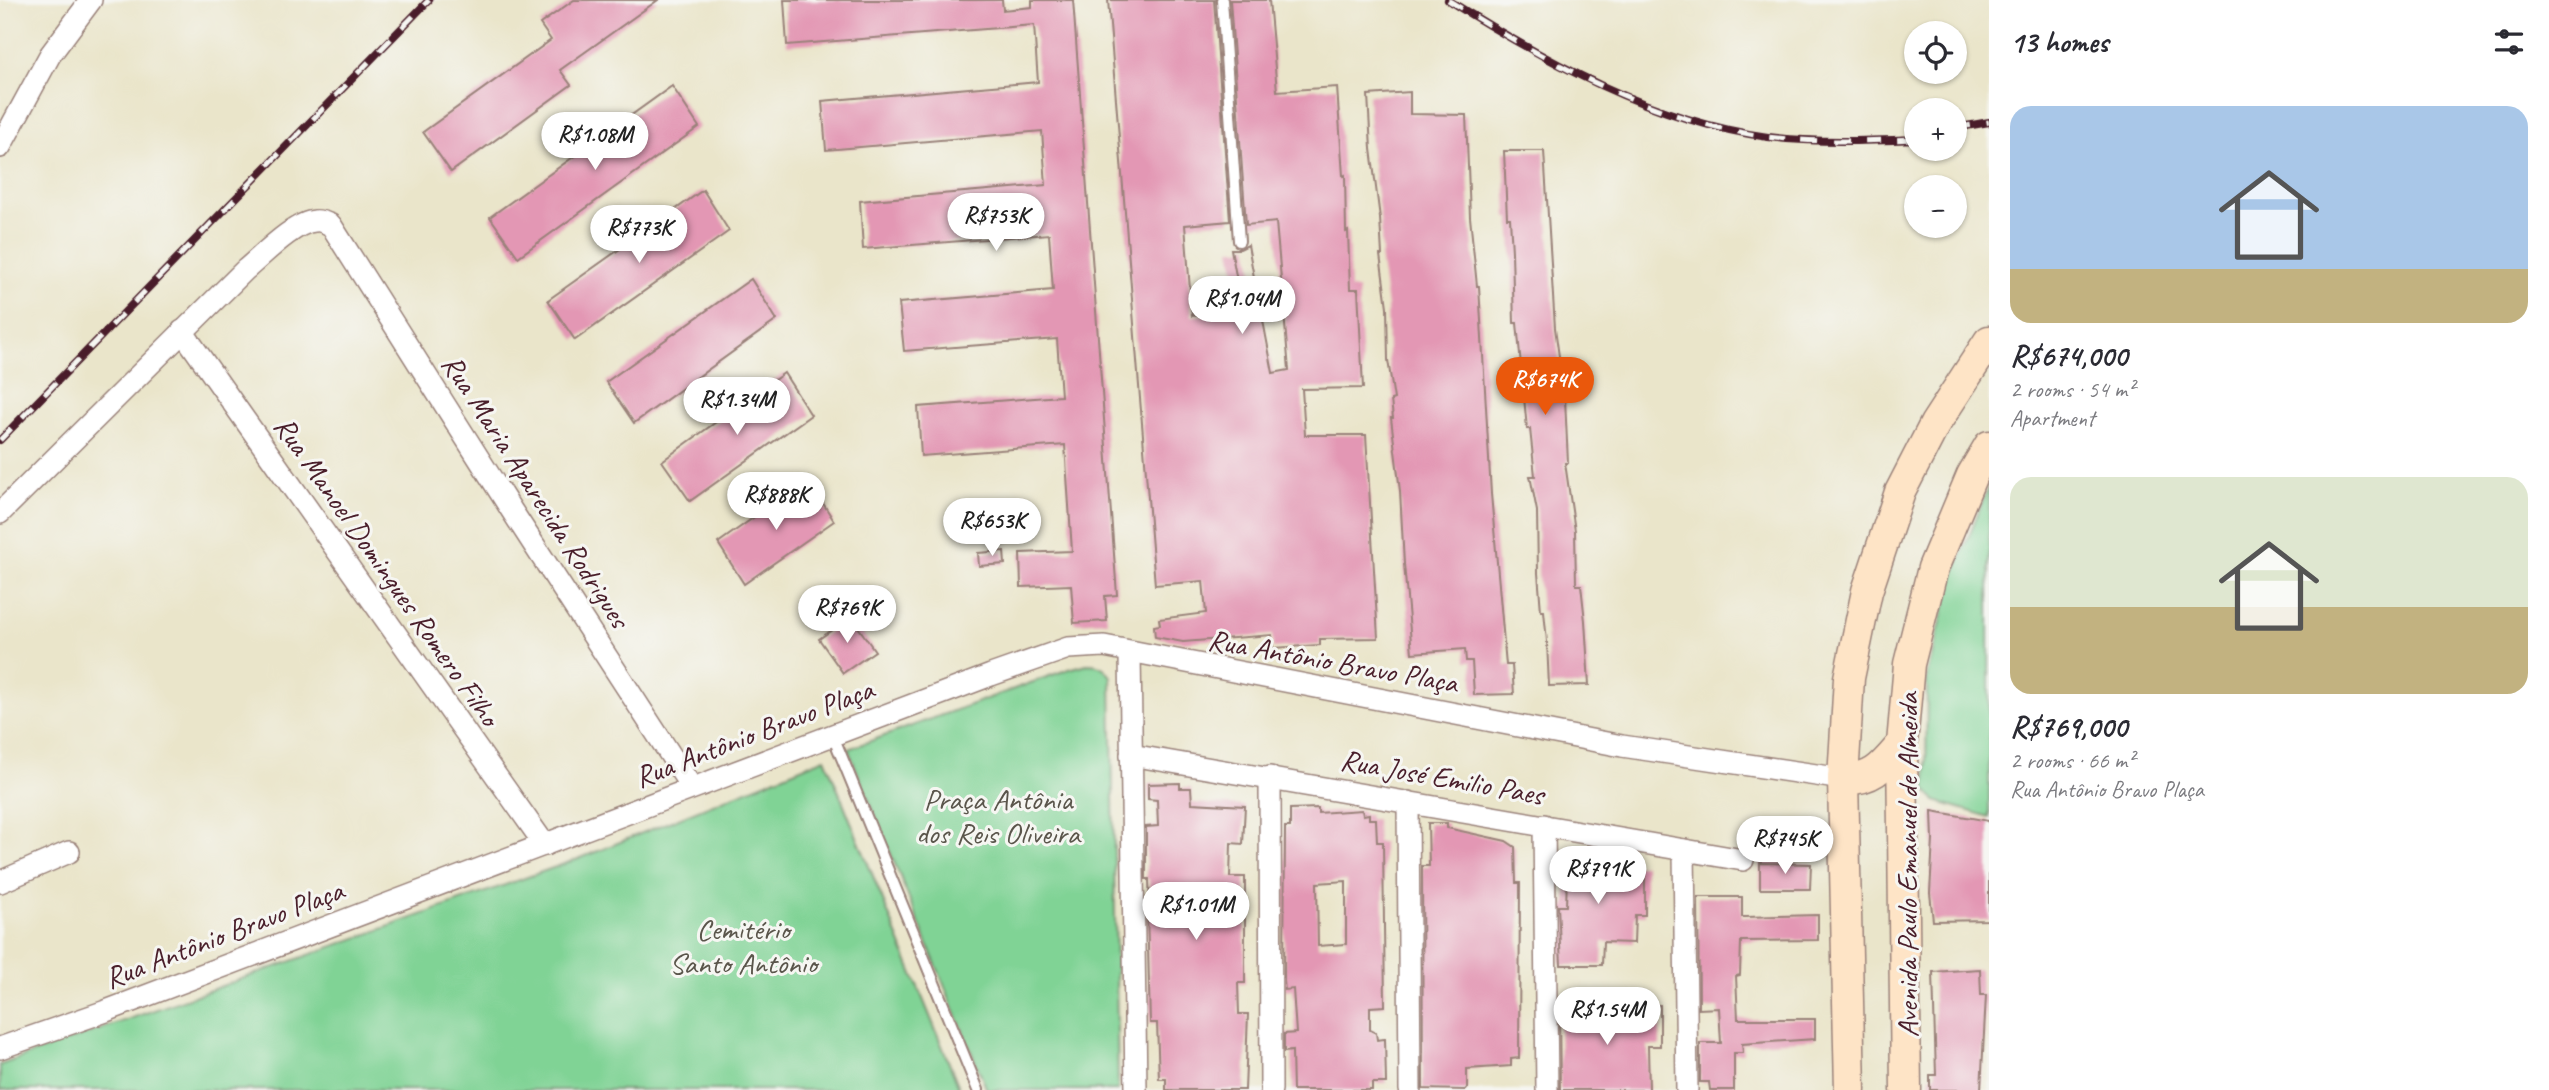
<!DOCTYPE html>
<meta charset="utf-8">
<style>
body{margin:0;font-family:Caveat,sans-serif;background:#f2f2f3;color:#2b2b33;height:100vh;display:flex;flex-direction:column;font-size:26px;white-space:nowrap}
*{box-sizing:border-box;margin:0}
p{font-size:23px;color:#7c7c81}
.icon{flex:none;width:38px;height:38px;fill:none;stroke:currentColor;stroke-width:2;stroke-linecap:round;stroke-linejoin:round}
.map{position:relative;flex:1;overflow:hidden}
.drawer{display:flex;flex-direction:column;background:#fff;width:560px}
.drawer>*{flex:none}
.buttons{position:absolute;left:1904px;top:21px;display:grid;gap:14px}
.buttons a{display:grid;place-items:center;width:63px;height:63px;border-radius:50%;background:#fff;box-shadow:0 2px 5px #0004;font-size:35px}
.price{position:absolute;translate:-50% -60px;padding:0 16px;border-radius:24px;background:#fff;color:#222;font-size:23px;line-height:46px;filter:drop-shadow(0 2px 4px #0008)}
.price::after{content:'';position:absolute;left:50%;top:42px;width:21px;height:16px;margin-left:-10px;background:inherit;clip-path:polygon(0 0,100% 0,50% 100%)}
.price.selected{background:#ea580c;color:#fff}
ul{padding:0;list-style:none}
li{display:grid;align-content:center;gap:14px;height:371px;padding:0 21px}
li span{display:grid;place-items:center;height:217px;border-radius:21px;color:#555}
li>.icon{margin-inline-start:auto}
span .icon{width:126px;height:126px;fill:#fffc;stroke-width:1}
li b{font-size:30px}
h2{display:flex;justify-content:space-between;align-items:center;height:84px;padding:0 21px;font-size:30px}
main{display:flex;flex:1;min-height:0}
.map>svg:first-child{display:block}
.green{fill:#80d395;stroke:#657960;stroke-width:2}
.building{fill:#e397b4;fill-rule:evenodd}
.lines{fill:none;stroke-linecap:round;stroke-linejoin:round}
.service-casing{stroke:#9a827a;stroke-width:14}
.minor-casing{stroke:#9a827a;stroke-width:24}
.secondary-casing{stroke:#9a827a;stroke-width:33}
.service{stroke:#fff;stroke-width:10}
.minor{stroke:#fff;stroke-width:21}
.secondary{stroke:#fee4c6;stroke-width:30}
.rail-casing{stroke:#4a1f2b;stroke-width:8}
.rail{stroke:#f6f6f2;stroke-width:5;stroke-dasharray:16;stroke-linecap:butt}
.labels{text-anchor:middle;stroke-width:6;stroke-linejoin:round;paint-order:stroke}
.street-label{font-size:30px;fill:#4a1f2b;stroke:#f6f6f2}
.park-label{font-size:30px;fill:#5a554b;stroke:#f6f6f2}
</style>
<main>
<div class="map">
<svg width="1989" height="1090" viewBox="0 0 1989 1090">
<rect width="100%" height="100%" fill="#f6f6f2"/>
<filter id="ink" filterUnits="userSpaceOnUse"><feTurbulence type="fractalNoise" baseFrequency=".0143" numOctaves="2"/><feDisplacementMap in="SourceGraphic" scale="14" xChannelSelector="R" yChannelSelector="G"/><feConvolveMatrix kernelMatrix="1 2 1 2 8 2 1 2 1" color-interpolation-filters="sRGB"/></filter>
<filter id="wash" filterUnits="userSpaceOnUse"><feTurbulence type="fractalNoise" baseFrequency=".00686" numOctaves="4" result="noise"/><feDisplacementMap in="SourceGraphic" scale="28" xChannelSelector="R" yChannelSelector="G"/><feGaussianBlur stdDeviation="1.57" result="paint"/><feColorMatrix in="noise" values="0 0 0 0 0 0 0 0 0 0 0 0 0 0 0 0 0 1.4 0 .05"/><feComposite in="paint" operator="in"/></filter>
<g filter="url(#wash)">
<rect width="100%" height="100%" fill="#eae5ca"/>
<g class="green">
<path d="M1989,485V817L1935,801L1926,790L1927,675L1952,579Z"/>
<path d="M1087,664C1099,664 1104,666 1111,677L1118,1090H987L848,749L1069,669Z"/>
<path d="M825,758L960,1090H0V1065L581,858Z"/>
</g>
<g id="blocks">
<g class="building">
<path d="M574,0H658L560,70L571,85L451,172L423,132L551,40L540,24Z"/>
<path d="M784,0H1002L1003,10L1032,7V0H1073L1117,595L1105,596L1107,621L1074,623L1071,585L1021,587L1020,553L1072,551L1065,445L921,456L918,407L1061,396L1057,339L904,351L899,303L1053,290L1049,234L863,249L860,201L1046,185L1042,131L826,150L822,101L1038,82L1034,25L787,45Z"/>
<path d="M1108,0H1214L1230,221L1185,225L1192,316L1261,310L1273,373L1289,370L1276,222L1246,225L1230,0H1269L1277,91L1337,87L1343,176L1345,175L1346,232L1348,231L1350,289H1358L1363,388L1302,389L1305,435H1366L1378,638L1320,639V645L1273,648L1272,635L1183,642L1155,637L1154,626L1160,625L1159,619L1206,613L1203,581L1155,585Z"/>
<path d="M672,86L699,127L518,257L490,217Z"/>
<path d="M1410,92V114L1466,115L1470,217L1477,286H1479L1491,494L1506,665H1512L1514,694L1474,695L1472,661H1466L1465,649L1412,653L1404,564L1400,491L1391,418H1393L1391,400L1394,399L1388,360L1387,307L1380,255H1382L1380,218L1371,149L1368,95Z"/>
<path d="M1504,151H1544L1555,328L1565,399L1568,463H1565L1575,531L1576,585H1581L1585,621L1589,685L1549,686L1547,642L1544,611H1541L1538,573L1537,511L1530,476H1535L1530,429H1527L1517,323H1514L1512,252L1510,218H1507Z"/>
<path d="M703,190L729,231L575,340L548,300Z"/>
<path d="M1248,245L1254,277L1237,281L1231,249H1240Z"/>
<path d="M751,279L777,320L634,423L606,382Z"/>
<path d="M784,373L811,415L690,501L662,461Z"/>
<path d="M808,479L834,521L744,584L718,543Z"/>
<path d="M1004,551L1005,564L979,566L978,553Z"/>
<path d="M851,617L875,651L843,673L819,639Z"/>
<path d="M1180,783V788H1191L1192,803L1245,806L1243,844L1231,843L1230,877H1245V983H1238L1239,1014H1248L1245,1090H1166V1079H1159L1157,1023H1150L1147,909H1150L1149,879H1146V827L1158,826L1157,800L1148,799V784Z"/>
<path d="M1318,808V813L1362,810L1363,815L1369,814V819H1376L1377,842H1383L1385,1006L1370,1007V1030L1376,1033L1377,1040L1385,1039L1386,1083H1372V1090H1293L1292,1051L1284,1052V1034L1296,1033L1293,989L1285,990L1284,981L1285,827H1290V809ZM1346,881V944L1318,946L1317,883Z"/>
<path d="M1932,811L1989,821V920L1933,921L1930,893L1933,840Z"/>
<path d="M1428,823H1447V828L1506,841L1515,847L1516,883H1520L1519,1058L1511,1059V1066L1467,1069V1088L1465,1090L1423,1089L1422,866H1429Z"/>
<path d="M1559,854L1617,857V865H1645V915H1635L1634,943L1603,942L1602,965H1561L1558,906H1566L1567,878H1559Z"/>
<path d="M1760,863L1811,864L1810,889H1760Z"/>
<path d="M1698,897H1742V917H1746L1818,915V940L1741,941L1740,975L1736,976L1738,1019H1815V1039L1742,1044L1743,1053H1734V1090H1710L1709,1082H1700V1043H1721L1719,1008L1699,1009Z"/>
<path d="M1980,969L1981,995H1986L1981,1090H1930V1075H1936L1933,972Z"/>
<path d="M1660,1005V1046H1648L1649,1090H1560L1559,1007Z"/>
</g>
</g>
</g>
<g filter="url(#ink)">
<use href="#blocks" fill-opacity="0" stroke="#9a827a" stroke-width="2"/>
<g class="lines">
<g class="service-casing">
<g id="service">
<path d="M1222,0L1239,241"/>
<path d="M833,736L978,1090"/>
</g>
</g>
<g class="minor-casing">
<g id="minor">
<path d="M0,147L50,55L91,0"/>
<path d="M182,331L545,845"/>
<path d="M0,513L245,270C261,257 294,222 315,221C320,220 326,223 331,225L512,511L692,788"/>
<path d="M1130,653L1136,1090"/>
<path d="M1131,755L1743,860"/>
<path d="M1270,777L1271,1090"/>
<path d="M1408,802L1410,1090"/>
<path d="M1544,825L1547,1090"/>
<path d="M1684,850L1687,1090"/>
<path d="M0,882L69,852"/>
<path d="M0,1048L106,1011L991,675L1068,648L1104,646L1622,746L1843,779"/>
</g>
</g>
<g class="secondary-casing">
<g id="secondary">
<path d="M1843,779C1873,781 1884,765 1902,744"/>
<path d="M1850,1090L1843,779L1849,678L1867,591L1900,492L1935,424L1989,341"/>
<path d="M1906,1090L1902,744L1909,664L1933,568L1972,475L1989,446"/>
</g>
</g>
<use href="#service" class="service"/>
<use href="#minor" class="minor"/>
<use href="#secondary" class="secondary"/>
<g class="rail-casing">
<g id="rail">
<path d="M1448,0C1545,61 1652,121 1768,137C1817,143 1867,141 1916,139"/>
<path d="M1955,128L1989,122"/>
<path d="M0,440L429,0"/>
</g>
</g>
<use href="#rail" class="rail"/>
</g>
</g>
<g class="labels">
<g class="street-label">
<text transform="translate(536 491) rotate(57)" y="10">Rua Maria Aparecida Rodrigues</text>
<text transform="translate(387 571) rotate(55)" y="10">Rua Manoel Domingues Romero Filho</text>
<text transform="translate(1333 661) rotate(10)" y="10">Rua Antônio Bravo Plaça</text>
<text transform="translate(754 733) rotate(-21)" y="10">Rua Antônio Bravo Plaça</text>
<text transform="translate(1442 777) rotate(10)" y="10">Rua José Emilio Paes</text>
<text transform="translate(1907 865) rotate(-90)" y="10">Avenida Paulo Emanuel de Almeida</text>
<text transform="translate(224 934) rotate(-21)" y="10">Rua Antônio Bravo Plaça</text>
</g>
<g class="park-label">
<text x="998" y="809">Praça Antônia<tspan x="998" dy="34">dos Reis Oliveira</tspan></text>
<text x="743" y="939">Cemitério<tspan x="743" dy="34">Santo Antônio</tspan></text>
</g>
</g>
</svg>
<div class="buttons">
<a><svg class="icon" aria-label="locate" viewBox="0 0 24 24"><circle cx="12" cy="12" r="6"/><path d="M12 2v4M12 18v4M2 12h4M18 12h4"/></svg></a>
<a>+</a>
<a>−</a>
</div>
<b class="price" style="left:595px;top:172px">R$1.08M</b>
<b class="price" style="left:996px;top:253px">R$753K</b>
<b class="price" style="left:639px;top:265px">R$773K</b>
<b class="price" style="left:1242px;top:336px">R$1.04M</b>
<b class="price selected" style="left:1545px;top:417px">R$674K</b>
<b class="price" style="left:737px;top:437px">R$1.34M</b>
<b class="price" style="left:776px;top:532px">R$888K</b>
<b class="price" style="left:992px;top:558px">R$653K</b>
<b class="price" style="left:847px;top:645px">R$769K</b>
<b class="price" style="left:1785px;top:876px">R$745K</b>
<b class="price" style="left:1598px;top:906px">R$791K</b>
<b class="price" style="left:1196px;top:942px">R$1.01M</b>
<b class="price" style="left:1607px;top:1047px">R$1.54M</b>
</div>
<section class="drawer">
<h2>13 homes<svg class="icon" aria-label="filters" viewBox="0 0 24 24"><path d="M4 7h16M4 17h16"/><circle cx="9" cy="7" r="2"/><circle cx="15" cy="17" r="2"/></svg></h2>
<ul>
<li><span style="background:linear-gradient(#a9c7e8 75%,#c2b280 0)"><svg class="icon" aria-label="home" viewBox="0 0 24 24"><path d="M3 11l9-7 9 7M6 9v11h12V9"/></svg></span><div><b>R$674,000</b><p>2 rooms · 54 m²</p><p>Apartment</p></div></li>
<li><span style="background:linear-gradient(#dfe7d0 60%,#c2b280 0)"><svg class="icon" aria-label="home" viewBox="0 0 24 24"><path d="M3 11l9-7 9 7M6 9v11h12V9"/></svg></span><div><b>R$769,000</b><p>2 rooms · 66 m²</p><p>Rua Antônio Bravo Plaça</p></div></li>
</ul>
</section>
</main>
